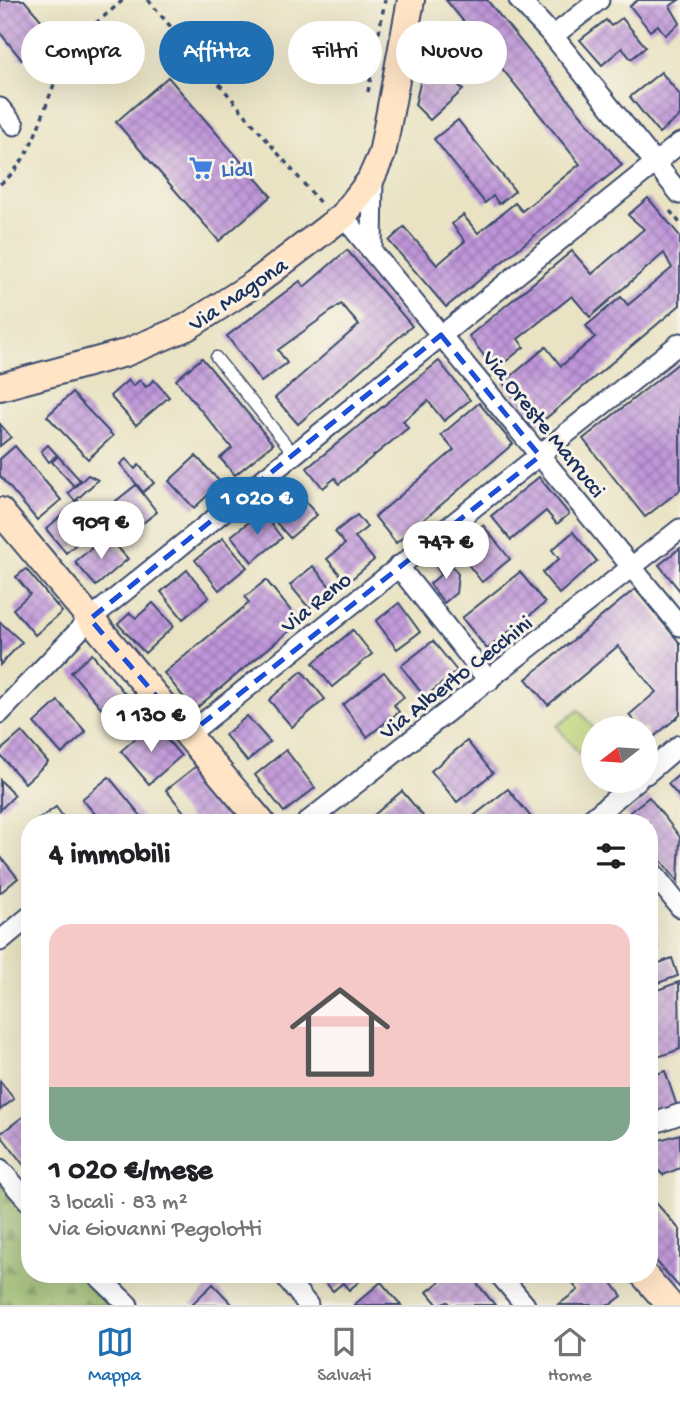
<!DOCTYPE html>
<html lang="it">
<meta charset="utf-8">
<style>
body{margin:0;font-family:"Gochi Hand",sans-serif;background:#f6f6f6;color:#202124;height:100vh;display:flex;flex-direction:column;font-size:26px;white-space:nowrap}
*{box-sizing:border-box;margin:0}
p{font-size:23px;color:#757577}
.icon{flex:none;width:38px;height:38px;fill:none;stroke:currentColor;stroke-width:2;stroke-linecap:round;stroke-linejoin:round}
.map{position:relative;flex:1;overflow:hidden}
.side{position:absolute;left:21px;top:814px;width:637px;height:469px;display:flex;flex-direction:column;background:#fff;border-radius:28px;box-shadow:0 7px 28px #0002}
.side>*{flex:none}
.banner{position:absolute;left:21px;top:21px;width:639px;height:63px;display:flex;gap:14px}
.needle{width:46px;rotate:253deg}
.controls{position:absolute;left:581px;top:716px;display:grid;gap:14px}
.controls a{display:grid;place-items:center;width:77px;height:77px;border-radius:50%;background:#fff;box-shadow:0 7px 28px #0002;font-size:35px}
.price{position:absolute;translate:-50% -60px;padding:0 16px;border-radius:24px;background:#fff;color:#222;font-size:23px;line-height:46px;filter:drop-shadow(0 2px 4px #0008)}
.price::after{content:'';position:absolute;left:50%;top:42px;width:21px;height:16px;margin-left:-10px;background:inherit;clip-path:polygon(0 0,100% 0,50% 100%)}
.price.current{background:#1f6fb2;color:#fff}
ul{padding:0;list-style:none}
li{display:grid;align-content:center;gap:14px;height:371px;padding:0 28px}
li+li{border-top:2px solid #e0e0e0}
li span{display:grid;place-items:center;height:217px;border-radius:21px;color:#555}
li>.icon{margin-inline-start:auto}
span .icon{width:126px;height:126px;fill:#fffc;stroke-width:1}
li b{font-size:30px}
h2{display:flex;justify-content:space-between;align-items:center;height:84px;padding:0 28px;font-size:30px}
.tag{padding:0 24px;border-radius:32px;background:#fff;box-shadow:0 7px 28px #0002;font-size:24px;line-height:63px}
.tag.current{background:#1f6fb2;color:#fff}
.tab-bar{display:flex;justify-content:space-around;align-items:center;height:98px;border-top:2px solid #e0e0e0;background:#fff;font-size:19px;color:#757577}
.tab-bar a{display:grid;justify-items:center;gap:4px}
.tab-bar .current{color:#1f6fb2}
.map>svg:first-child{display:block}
.grass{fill:#bfd67a;stroke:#6d826c;stroke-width:2}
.forest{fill:url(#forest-firs);stroke:#597364;stroke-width:2}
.building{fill:url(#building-cross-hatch)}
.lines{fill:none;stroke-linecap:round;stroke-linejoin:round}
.service-casing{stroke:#3a4a6d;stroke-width:13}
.minor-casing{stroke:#3a4a6d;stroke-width:23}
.secondary-casing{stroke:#3a4a6d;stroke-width:30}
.path{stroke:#3a4a6d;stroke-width:3.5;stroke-dasharray:5 5;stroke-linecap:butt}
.service{stroke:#fff;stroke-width:10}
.minor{stroke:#fff;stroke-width:19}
.secondary{stroke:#ffe4c6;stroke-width:26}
.marked{fill:none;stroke:#1d4ed8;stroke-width:5;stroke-dasharray:14 9;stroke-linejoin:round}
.labels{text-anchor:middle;stroke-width:6;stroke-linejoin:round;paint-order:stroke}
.shop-label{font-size:23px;fill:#366cbe;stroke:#f7f3e8;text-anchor:start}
.street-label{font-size:23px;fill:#1b2f5e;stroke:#f7f3e8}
</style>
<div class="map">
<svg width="680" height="1305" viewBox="0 0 680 1305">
<defs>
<pattern id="forest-firs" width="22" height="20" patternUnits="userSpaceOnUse" patternTransform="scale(1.75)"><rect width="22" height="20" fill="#97b76a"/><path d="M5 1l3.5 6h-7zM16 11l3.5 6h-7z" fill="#7a955a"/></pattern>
<pattern id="building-cross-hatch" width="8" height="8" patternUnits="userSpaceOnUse" patternTransform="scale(1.75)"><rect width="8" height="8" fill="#bf95d9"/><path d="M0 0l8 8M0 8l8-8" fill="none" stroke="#9a7ab3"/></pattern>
</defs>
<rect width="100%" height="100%" fill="#f7f3e8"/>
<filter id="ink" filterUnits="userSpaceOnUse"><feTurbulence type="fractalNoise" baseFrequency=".0143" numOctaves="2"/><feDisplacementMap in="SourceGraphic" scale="14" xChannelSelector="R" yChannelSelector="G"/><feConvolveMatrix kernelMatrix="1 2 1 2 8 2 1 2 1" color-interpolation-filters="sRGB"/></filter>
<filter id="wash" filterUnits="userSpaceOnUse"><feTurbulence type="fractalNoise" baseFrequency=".00686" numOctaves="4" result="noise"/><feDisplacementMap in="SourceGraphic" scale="28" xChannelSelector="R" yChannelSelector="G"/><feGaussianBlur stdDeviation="1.57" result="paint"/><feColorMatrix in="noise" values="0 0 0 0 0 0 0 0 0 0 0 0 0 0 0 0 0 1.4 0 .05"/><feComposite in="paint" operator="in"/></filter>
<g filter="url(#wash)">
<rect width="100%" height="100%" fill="#e9e3c3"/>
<path class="grass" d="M579,710L593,728L591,769L557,726Z"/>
<path class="forest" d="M0,1182L30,1217V1274H80L109,1305H0Z"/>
<g id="blocks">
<g class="building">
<path d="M0,0H24L53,34L22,60L0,33Z"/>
<path d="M446,0H487L622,165L446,307L389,241L404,227L437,265L465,241L452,224L463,215L478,233L515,203L522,211L580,164Z"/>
<path d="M638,0H679L670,6L680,23L665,35L658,25L650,31L630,6Z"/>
<path d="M622,18L646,47L631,59L622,48L602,65L580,40L606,20L611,26Z"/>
<path d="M428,48L463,90L430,120L415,105Z"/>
<path d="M661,72L680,95V116L659,133L630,97Z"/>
<path d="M168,77L271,196L219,241L116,122Z"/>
<path d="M458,120L515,191L499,204L493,196L485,203L434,139Z"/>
<path d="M648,198L680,236V305L538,425L503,383L546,347L561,366L595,337L586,326L621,297L628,305L672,268L664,253L590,317L572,296L518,339L524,347L495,370L469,336L572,251L592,274L644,229L628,215Z"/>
<path d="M347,250L412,326L298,424L275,398L359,325L341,304L278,350L287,363L261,382L227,336L300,281L304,287Z"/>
<path d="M202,358L273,444L235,475L220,458L232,448L176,380Z"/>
<path d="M439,361L470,400L444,421L428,401L403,421L408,428L339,484L335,478L323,488L307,468Z"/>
<path d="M680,362V490L645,517L583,439Z"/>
<path d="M128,380L133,386L140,380L146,387L154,380L169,397L136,425L110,396Z"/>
<path d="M72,393L113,436L88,459L47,416Z"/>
<path d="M479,403L513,444L396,543L375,517L454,450L441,435Z"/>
<path d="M0,424L11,437L0,446Z"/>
<path d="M48,445L57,455L49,462L41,451Z"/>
<path d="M15,446L61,500L37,520L0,476V459Z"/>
<path d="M58,456L80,480L74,486L52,462Z"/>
<path d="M196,456L221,483L194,508L169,481Z"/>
<path d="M126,459L135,469L139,465L154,483L143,492L120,464Z"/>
<path d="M88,475L98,480L75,501L68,493Z"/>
<path d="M539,477L569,514L557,524L546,511L511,540L491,516Z"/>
<path d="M136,485L157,512L127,535L106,509Z"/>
<path d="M296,491L317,515L290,538L266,511L284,495L287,499Z"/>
<path d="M78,501L98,525L66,553L46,529Z"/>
<path d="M262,512L282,538L252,562L231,536Z"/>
<path d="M357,515L367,527L355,537L374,560L347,583L327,559L345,544L335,532Z"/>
<path d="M483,525L510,559L482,582L455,548Z"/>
<path d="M573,532L597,561L559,594L542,573L559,559L552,550Z"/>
<path d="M107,535L128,559L96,586L75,562Z"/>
<path d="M223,538L247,567L219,590L195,560Z"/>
<path d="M680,548V591L659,565Z"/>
<path d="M445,557L458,574L456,593L444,603L430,584L441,574L435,564Z"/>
<path d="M313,566L332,589L309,608L290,585Z"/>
<path d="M26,569L62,612L35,635L13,609L30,594L16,577Z"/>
<path d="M187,570L209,597L183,619L161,592Z"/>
<path d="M520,572L545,603L487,649L462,618Z"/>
<path d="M266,580L300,622L194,710L164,673L249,603L245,597Z"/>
<path d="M635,589L680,643V715L650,740L646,728H640L629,715L656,692L618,646L548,705L526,679Z"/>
<path d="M153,603L174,626L145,653L118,624L130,613L136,618Z"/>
<path d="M399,603L420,632L397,649L376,621Z"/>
<path d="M0,622L22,642L0,665Z"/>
<path d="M353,630L372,654L332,687L313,663Z"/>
<path d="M433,641L457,671L425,697L401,666Z"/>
<path d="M92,654L141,713L120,730L71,672Z"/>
<path d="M302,671L325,699L292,727L269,700Z"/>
<path d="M384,672L404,697L394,705L399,712L367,737L343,705Z"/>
<path d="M58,701L86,732L62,754L34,723Z"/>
<path d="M247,716L270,742L247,761L225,735Z"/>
<path d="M153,723L181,756L149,784L121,751Z"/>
<path d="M22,732L48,762L25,783L0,755V751Z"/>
<path d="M467,741L493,773L457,802L431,771Z"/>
<path d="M286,750L315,788L284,812L255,775Z"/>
<path d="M199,764L246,822H192L166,790Z"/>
<path d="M680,774V798L668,784Z"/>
<path d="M109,777L146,822H102L82,799Z"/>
<path d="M0,780L15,795L0,810Z"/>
<path d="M508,789L535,822H466Z"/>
<path d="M402,791L423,816L416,822H381L374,815Z"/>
<path d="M649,797L680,837L678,882L649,845V822H632L626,815Z"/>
<path d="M56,807L67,822H35Z"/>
<path d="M0,856L18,878L0,893Z"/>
<path d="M649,908L655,924L650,926L658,947L649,951Z"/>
<path d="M672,958L678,976L649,986V967Z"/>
<path d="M679,982L680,1049L658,1057L649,1035V993Z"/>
<path d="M665,1071L677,1106L649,1115V1077Z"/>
<path d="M0,1081L14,1099L0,1110Z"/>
<path d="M28,1113L30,1165L26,1168L0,1134Z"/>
<path d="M680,1134V1168L663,1175L651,1163L649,1143Z"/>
<path d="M649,1195L680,1230V1288L649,1253Z"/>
<path d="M318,1274H368L349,1290L343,1283L333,1291Z"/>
<path d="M449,1274H483L475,1281L495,1305H451L448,1302L438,1305L427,1292Z"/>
<path d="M576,1274H605L622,1296L610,1305H558L578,1290L569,1279Z"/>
<path d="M381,1282L401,1305H354Z"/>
<path d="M213,1284L233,1305H191Z"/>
</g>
</g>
</g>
<g filter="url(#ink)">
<use href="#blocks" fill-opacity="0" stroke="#3a4a6d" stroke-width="2"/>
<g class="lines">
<g class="service-casing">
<path id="service" d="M216,357L294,454"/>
</g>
<g class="minor-casing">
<g id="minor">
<path d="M519,0L553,36L680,194"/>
<path d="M553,36L599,0"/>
<path d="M0,108L14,125"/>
<path d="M343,216L680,626"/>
<path d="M372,251L373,175"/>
<path d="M398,566L489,681"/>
<path d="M0,713L90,619L680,143"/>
<path d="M189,734L680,343"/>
<path d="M646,774L680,745"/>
<path d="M307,822L680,529"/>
<path d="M588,822L638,780"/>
<path d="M649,868L680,907"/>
<path d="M0,941L30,916"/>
<path d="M649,1125L680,1114"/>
<path d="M0,1169L30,1203"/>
<path d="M96,1274L128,1305"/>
<path d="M283,1274L308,1305"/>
<path d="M499,1274L525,1305"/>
</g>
</g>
<g class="secondary-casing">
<g id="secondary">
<path d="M0,387L125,353L187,327L254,284L343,216L370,181L382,154L411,0"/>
<path d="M0,511L261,822"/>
<path d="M643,1274L670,1305"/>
</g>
</g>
<g class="path">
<path d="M148,0L321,204"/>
<path d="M368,92L385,0"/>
<path d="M0,184C42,155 45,81 76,43C89,27 108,14 123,0"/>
<path d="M670,211L680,223"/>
</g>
<use href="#service" class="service"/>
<use href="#minor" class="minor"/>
<use href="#secondary" class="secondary"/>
</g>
</g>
<path class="marked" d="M441,335L540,456L189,734L90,619Z"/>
<defs>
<g id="supermarket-bare" transform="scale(1.89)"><path d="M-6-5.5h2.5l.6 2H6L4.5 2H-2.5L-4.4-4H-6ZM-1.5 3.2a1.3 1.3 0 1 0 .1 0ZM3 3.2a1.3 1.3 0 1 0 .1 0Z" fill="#3f7fe0" stroke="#f7f3e8" stroke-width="2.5" paint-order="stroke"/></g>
</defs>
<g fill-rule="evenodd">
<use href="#supermarket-bare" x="201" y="168"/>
</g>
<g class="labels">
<g class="shop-label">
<text x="221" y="176">Lidl</text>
</g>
<g class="street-label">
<text transform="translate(237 293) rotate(-34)" y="8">Via Magona</text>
<text transform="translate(545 423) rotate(51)" y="8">Via Oreste Marrucci</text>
<text transform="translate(315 601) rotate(-39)" y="8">Via Reno</text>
<text transform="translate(455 676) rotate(-38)" y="8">Via Alberto Cecchini</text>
</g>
</g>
</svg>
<div class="controls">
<a><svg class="needle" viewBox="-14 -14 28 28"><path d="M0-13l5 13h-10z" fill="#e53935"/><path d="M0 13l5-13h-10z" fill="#757577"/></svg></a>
</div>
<b class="price current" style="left:257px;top:537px">1 020 €</b>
<b class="price" style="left:101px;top:561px">909 €</b>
<b class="price" style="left:446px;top:581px">747 €</b>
<b class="price" style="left:151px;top:754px">1 130 €</b>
<div class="banner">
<a class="tag">Compra</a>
<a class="tag current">Affitta</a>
<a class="tag">Filtri</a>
<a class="tag">Nuovo</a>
</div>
<section class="side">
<h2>4 immobili<svg class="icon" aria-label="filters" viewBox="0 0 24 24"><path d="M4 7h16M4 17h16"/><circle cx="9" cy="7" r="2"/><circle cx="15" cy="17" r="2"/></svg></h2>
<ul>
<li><span style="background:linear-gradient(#f6c9c9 75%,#7fa58c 0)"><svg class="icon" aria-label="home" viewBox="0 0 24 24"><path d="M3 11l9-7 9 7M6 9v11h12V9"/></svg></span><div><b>1 020 €/mese</b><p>3 locali · 83 m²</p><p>Via Giovanni Pegolotti</p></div></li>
</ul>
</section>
</div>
<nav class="tab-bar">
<a class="current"><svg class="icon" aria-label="map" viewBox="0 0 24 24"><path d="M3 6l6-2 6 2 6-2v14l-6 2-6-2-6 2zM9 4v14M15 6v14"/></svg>Mappa</a>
<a><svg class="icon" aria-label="saved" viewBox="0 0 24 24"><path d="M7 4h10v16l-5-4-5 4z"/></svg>Salvati</a>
<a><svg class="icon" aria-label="home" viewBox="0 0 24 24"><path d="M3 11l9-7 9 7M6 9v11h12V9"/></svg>Home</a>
</nav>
